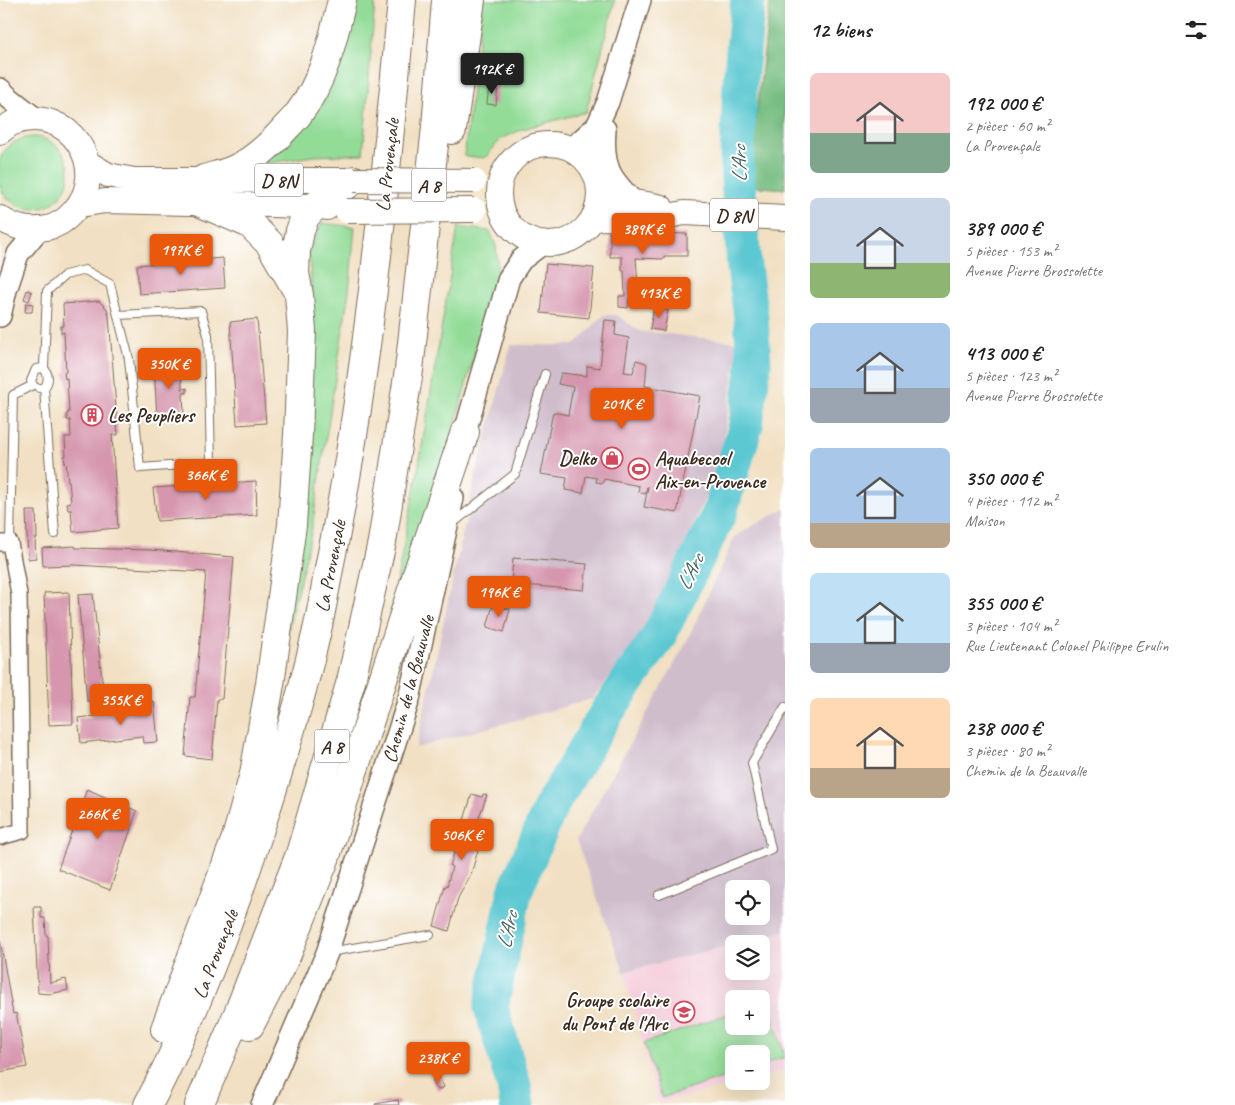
<!DOCTYPE html>
<html lang="fr">
<meta charset="utf-8">
<style>
body{margin:0;font-family:Caveat,sans-serif;background:#f6f6f6;color:#222;height:100vh;display:flex;flex-direction:column;font-size:19px;white-space:nowrap}
*{box-sizing:border-box;margin:0}
p{font-size:16px;color:#767676}
.icon{flex:none;width:28px;height:28px;fill:none;stroke:currentColor;stroke-width:2;stroke-linecap:round;stroke-linejoin:round}
.map{position:relative;flex:1;overflow:hidden}
.side{display:flex;flex-direction:column;background:#fff;width:450px}
.side>*{flex:none}
.fabs{position:absolute;left:725px;top:880px;display:grid;gap:10px}
.fabs a{display:grid;place-items:center;width:45px;height:45px;border-radius:8px;background:#fff;box-shadow:0 5px 20px #0002;font-size:25px}
.price{position:absolute;translate:-50% -42px;padding:0 11px;border-radius:5px;background:#ea580c;color:#fff;font-size:16px;line-height:32px;filter:drop-shadow(0 1px 2px #0008)}
.price::after{content:'';position:absolute;left:50%;top:30px;width:15px;height:11px;margin-left:-8px;background:inherit;clip-path:polygon(0 0,100% 0,50% 100%)}
.price.current{background:#222;color:#fff}
ul{padding:0;list-style:none}
li{display:flex;align-items:center;gap:15px;height:125px;padding:0 25px}
li span{display:grid;place-items:center;flex:none;width:140px;height:100px;border-radius:8px;color:#555}
li>.icon{margin-inline-start:auto}
span .icon{width:60px;height:60px;fill:#fffc;stroke-width:1}
li b{font-size:21px}
h2{display:flex;justify-content:space-between;align-items:center;height:60px;padding:0 25px;font-size:21px}
main{display:flex;flex:1;min-height:0}
.map>svg:first-child{display:block}
.built{fill:#f4cfdc;fill-rule:evenodd}
.industrial{fill:#d0bdcc;fill-rule:evenodd}
.green{fill:#93dc98;stroke:#67835b}
.forest{fill:#76bc80;stroke:#58734f}
.lines{fill:none;stroke-linecap:round;stroke-linejoin:round}
.river{stroke:#5bc8d2;stroke-width:35}
.building{fill:#d696ad}
.lane-casing{stroke:#7b6a58;stroke-width:10}
.street-casing{stroke:#7b6a58;stroke-width:18}
.secondary-casing{stroke:#7b6a58;stroke-width:24}
.primary-casing{stroke:#7b6a58;stroke-width:26}
.highway-casing{stroke:#7b6a58;stroke-width:30}
.lane{stroke:#fff;stroke-width:8}
.street{stroke:#fff;stroke-width:15}
.secondary{stroke:#fff;stroke-width:21}
.primary{stroke:#fff;stroke-width:24}
.highway{stroke:#fff;stroke-width:28}
.primary-bridge-casing{stroke:#7b6a58;stroke-width:26;stroke-linecap:butt}
.primary-bridge{stroke:#fff;stroke-width:24}
.labels{text-anchor:middle;stroke-width:4;stroke-linejoin:round;paint-order:stroke}
.shield{fill:#fff;stroke:#766a62;stroke-width:1}
.shield-label{font-size:19px;font-weight:bold;fill:#3b2a1e}
.street-label{font-size:20px;fill:#3b2a1e;stroke:#fff}
.poi-label{font-size:20px;font-weight:bold;fill:#3b2a1e;stroke:#fff;text-anchor:start}
.water-label{font-size:21px;font-style:italic;fill:#46615d;stroke:#fff}
</style>
<main>
<div class="map">
<svg width="785" height="1105" viewBox="0 0 785 1105">
<rect width="100%" height="100%" fill="#fff"/>
<filter id="ink" filterUnits="userSpaceOnUse"><feTurbulence type="fractalNoise" baseFrequency=".02" numOctaves="2"/><feDisplacementMap in="SourceGraphic" scale="10" xChannelSelector="R" yChannelSelector="G"/><feConvolveMatrix kernelMatrix="1 2 1 2 8 2 1 2 1" color-interpolation-filters="sRGB"/></filter>
<filter id="wash" filterUnits="userSpaceOnUse"><feTurbulence type="fractalNoise" baseFrequency=".0096" numOctaves="4" result="noise"/><feDisplacementMap in="SourceGraphic" scale="20" xChannelSelector="R" yChannelSelector="G"/><feGaussianBlur stdDeviation="1.12" result="paint"/><feColorMatrix in="noise" values="0 0 0 0 0 0 0 0 0 0 0 0 0 0 0 0 0 1.4 0 .05"/><feComposite in="paint" operator="in"/></filter>
<g filter="url(#wash)">
<rect width="100%" height="100%" fill="#f1e0c3"/>
<path class="built" d="M785,931V1071L761,1077V1054H734V1081H745L658,1104L624,972L734,944V971H761V944H734ZM734,999H761V1026H734Z"/>
<g class="industrial">
<path d="M604,315H617L639,331L739,342L719,465L651,624L592,699L416,748L475,478L511,345H575Z"/>
<path d="M785,508V931L624,972L576,840L684,647L735,536ZM734,889H761V916H734Z"/>
</g>
<g class="green">
<path d="M350,0H375L363,154L313,156L263,164Z"/>
<path d="M483,0H615L586,112L523,129L501,139L485,158L464,156Z"/>
<circle cx="33" cy="173" r="36"/>
<path d="M322,223L355,227L349,291L311,534L283,652L313,313L309,251Z"/>
<path d="M458,227L490,231L496,246L498,267L446,458L382,659L418,470Z"/>
<path d="M768,1001L785,1057L761,1065V1054H734V1074L662,1098L644,1043L734,1012V1026H761V1003Z"/>
</g>
<path class="forest" d="M770,0H785V189L748,186Z"/>
<g class="lines">
<path class="river" d="M517,1105L514,1086L491,1007L515,891L551,806L607,712L659,636L720,512L746,425L754,364L751,317L744,267L737,162L740,83L748,0"/>
</g>
<g id="blocks">
<g class="building">
<path d="M489,85L498,86L496,105L487,104Z"/>
<path d="M610,232L687,234V256H664V259L636,258L639,298L629,297L628,308L619,307V296H625L624,271H622V257H610Z"/>
<path d="M223,258L225,288L139,294L137,265Z"/>
<path d="M546,264L594,268L589,318L541,313Z"/>
<path d="M27,290L32,292L29,301L24,299Z"/>
<path d="M99,301L107,309L109,316L118,435H112L118,528L73,532L71,510H68L67,503L71,502L69,481H68L66,463H65L64,456H66L65,437H71L70,420H67V413H69L67,378L65,379L64,372H66L64,332L61,333V326H64L63,304Z"/>
<path d="M26,303L33,304L32,312H25Z"/>
<path d="M654,307L668,310L664,331L650,329Z"/>
<path d="M257,319L266,423L237,425L230,322Z"/>
<path d="M605,320L616,321L615,335L629,338L624,372L633,373L636,360L643,362L647,364L645,386L700,396L677,513L644,507L648,487H647L645,494L638,492L639,486L604,479L603,483L596,482L597,478L586,476L583,493L565,490L567,478L541,474L553,412L568,415L573,387L558,384L561,373L587,376V366L600,368Z"/>
<path d="M181,362L182,389L187,388V393H183L184,415L157,417L154,365Z"/>
<path d="M256,481L257,515L157,521L153,488Z"/>
<path d="M26,511H36L37,539H35L36,558L28,559Z"/>
<path d="M75,546L76,548L151,550L234,557L222,699H217L212,759L185,756L190,697H195L206,572L73,565L43,566L42,548Z"/>
<path d="M513,558L587,564L584,590L511,584Z"/>
<path d="M69,592L73,724L49,725L44,593Z"/>
<path d="M93,594L104,699L87,701L78,595Z"/>
<path d="M493,605L510,609L504,632L487,627Z"/>
<path d="M154,701L158,742L143,743L142,736L81,743L78,718L140,711L139,702Z"/>
<path d="M87,789L137,811L110,890L58,869Z"/>
<path d="M472,794L482,797L483,794L487,795L479,817L487,820L471,874L458,898L449,931L434,926L445,886H447L452,867L450,866Z"/>
<path d="M34,907H41V918H45L46,935L48,936L50,983L66,979L68,990L50,994L38,993Z"/>
<path d="M0,939L13,1014L16,1013L27,1067L0,1072Z"/>
<path d="M439,1077L444,1087L438,1090L432,1081Z"/>
<path d="M398,1100L399,1105H375V1104Z"/>
</g>
</g>
</g>
<g filter="url(#ink)">
<use href="#blocks" fill-opacity="0" stroke="#7b6a58" stroke-width="1"/>
<g class="lines">
<g class="lane-casing">
<g id="lane">
<path d="M33,385L31,381L36,369L44,368L47,291L65,275L85,270L110,284L129,359L140,468L211,463L208,335L201,311L118,315"/>
<path d="M39,388H44C49,382 49,375 44,368"/>
<path d="M44,388L55,534"/>
<path d="M453,523L515,474L545,374"/>
<path d="M10,543L13,395L33,385"/>
<path d="M659,895L771,849L752,763L785,707"/>
<path d="M329,952L430,935"/>
</g>
</g>
<g class="street-casing">
<path id="street" d="M0,543H10L19,594L22,831L0,837"/>
</g>
<g class="secondary-casing">
<g id="secondary">
<path d="M0,89L8,97L36,119"/>
<path d="M605,129C602,166 609,178 635,203"/>
<path d="M571,149L597,126"/>
<path d="M590,165L597,126L608,102L640,0"/>
<path d="M0,316L6,290L18,254L38,230"/>
<path d="M462,446L465,432L509,278L521,260L542,244"/>
<path d="M262,1105L327,953L409,699L453,498"/>
</g>
</g>
<g class="primary-casing">
<g id="primary">
<path d="M0,132C4,129 8,125 13,123C68,102 113,169 73,212C66,220 57,226 47,228C31,231 14,228 0,218"/>
<circle cx="549" cy="194" r="50"/>
<path d="M88,163L108,175L134,180H354"/>
<path d="M599,190C615,204 641,201 661,207"/>
<path d="M80,205L105,201L315,206L327,208"/>
<path d="M593,218L654,219L684,213L785,218"/>
</g>
</g>
<g class="highway-casing">
<g id="highway">
<path d="M452,130L471,0"/>
<path d="M204,179C213,176 224,174 233,170C252,162 267,148 281,133C287,126 294,120 299,113C324,81 333,39 342,0"/>
<path d="M201,203L250,224L270,244L295,287"/>
<path d="M250,1025L287,954L325,859L420,565L465,432"/>
<path d="M165,1029L236,838L254,774L270,684L292,525L298,435L302,331L299,295L295,273L296,251L300,231L305,217L315,206L354,180"/>
<path d="M148,1105C190,1025 222,942 251,856C274,787 296,718 313,647C320,620 325,591 330,563C368,377 385,189 402,0"/>
<path d="M199,1105L239,1011L300,854L351,681L382,542L409,370L436,127L446,0"/>
</g>
</g>
<use href="#lane" class="lane"/>
<use href="#street" class="street"/>
<use href="#secondary" class="secondary"/>
<use href="#primary" class="primary"/>
<use href="#highway" class="highway"/>
<g class="primary-bridge-casing">
<g id="primary-bridge">
<path d="M354,180L474,181"/>
<path d="M347,211L474,210"/>
</g>
</g>
<use href="#primary-bridge" class="primary-bridge"/>
</g>
</g>
<defs>
<g id="building-ring" transform="scale(1.125)"><circle r="9.5" fill="#fff" stroke="#d1495b" stroke-width="1.5"/><path d="M-4-6H4V6H1V3H-1V6H-4ZM-2.5-4.3h1.7v1.8h-1.7ZM.8-4.3h1.7v1.8H.8ZM-2.5-1h1.7V.8h-1.7ZM.8-1h1.7V.8H.8Z" fill="#d1495b"/></g>
<g id="shop-ring" transform="scale(1.125)"><circle r="9.5" fill="#fff" stroke="#d1495b" stroke-width="1.5"/><path d="M-5-2.5h2.3a2.7 3.5 0 0 1 5.4 0H5L5.5 6h-11ZM-1.5-2.5h3a1.5 2.3 0 0 0-3 0Z" fill="#d1495b"/></g>
<g id="stadium-ring" transform="scale(1.125)"><circle r="9.5" fill="#fff" stroke="#d1495b" stroke-width="1.5"/><path d="M0-5a6.5 5 0 1 0 0 10a6.5 5 0 1 0 0-10ZM-3.5-1.8h7v3.6h-7Z" fill="#d1495b"/></g>
<g id="school-ring" transform="scale(1.125)"><circle r="9.5" fill="#fff" stroke="#d1495b" stroke-width="1.5"/><path d="M0-5L7-2L0 1L-7-2ZM-4 1L0 2.5L4 1V4Q0 6-4 4Z" fill="#d1495b"/></g>
</defs>
<g fill-rule="evenodd">
<use href="#building-ring" x="92" y="415"/>
<use href="#shop-ring" x="612" y="458"/>
<use href="#stadium-ring" x="639" y="469"/>
<use href="#school-ring" x="684" y="1012"/>
</g>
<g class="labels">
<g class="shield">
<rect x="255" y="163.5" width="48" height="33" rx="4"/>
<rect x="411.5" y="168.5" width="35" height="33" rx="4"/>
<rect x="710" y="198.5" width="48" height="33" rx="4"/>
<rect x="314.5" y="729.5" width="35" height="33" rx="4"/>
</g>
<g class="shield-label">
<text x="279" y="187">D 8N</text>
<text x="429" y="192">A 8</text>
<text x="734" y="222">D 8N</text>
<text x="332" y="753">A 8</text>
</g>
<g class="street-label">
<text transform="translate(387 165) rotate(-84)" y="7">La Provençale</text>
<text transform="translate(330 566) rotate(-79)" y="7">La Provençale</text>
<text transform="translate(408 689) rotate(-75)" y="7">Chemin de la Beauvalle</text>
<text transform="translate(215 954) rotate(-69)" y="7">La Provençale</text>
</g>
<g class="poi-label">
<text x="108" y="422">Les Peupliers</text>
<text x="596" y="465" text-anchor="end">Delko</text>
<text x="655" y="465">Aquabecool<tspan x="655" dy="23">Aix-en-Provence</tspan></text>
<text x="668" y="1007" text-anchor="end">Groupe scolaire<tspan x="668" dy="23">du Pont de l'Arc</tspan></text>
</g>
<g class="water-label">
<text transform="translate(739 164) rotate(-91)" y="7">L'Arc</text>
<text transform="translate(690 572) rotate(-64)" y="7">L'Arc</text>
<text transform="translate(507 930) rotate(-78)" y="7">L'Arc</text>
</g>
</g>
</svg>
<div class="fabs">
<a><svg class="icon" aria-label="locate" viewBox="0 0 24 24"><circle cx="12" cy="12" r="6"/><path d="M12 2v4M12 18v4M2 12h4M18 12h4"/></svg></a>
<a><svg class="icon" aria-label="layers" viewBox="0 0 24 24"><path d="M12 4l9 5-9 5-9-5zM3 14l9 5 9-5"/></svg></a>
<a>+</a>
<a>−</a>
</div>
<b class="price current" style="left:492px;top:95px">192K €</b>
<b class="price" style="left:643px;top:255px">389K €</b>
<b class="price" style="left:181px;top:276px">197K €</b>
<b class="price" style="left:659px;top:319px">413K €</b>
<b class="price" style="left:169px;top:390px">350K €</b>
<b class="price" style="left:622px;top:430px">201K €</b>
<b class="price" style="left:206px;top:501px">366K €</b>
<b class="price" style="left:499px;top:618px">196K €</b>
<b class="price" style="left:121px;top:726px">355K €</b>
<b class="price" style="left:98px;top:840px">266K €</b>
<b class="price" style="left:462px;top:861px">506K €</b>
<b class="price" style="left:438px;top:1084px">238K €</b>
</div>
<section class="side">
<h2>12 biens<svg class="icon" aria-label="filters" viewBox="0 0 24 24"><path d="M4 7h16M4 17h16"/><circle cx="9" cy="7" r="2"/><circle cx="15" cy="17" r="2"/></svg></h2>
<ul>
<li><span style="background:linear-gradient(#f6c9c9 60%,#7fa58c 0)"><svg class="icon" aria-label="home" viewBox="0 0 24 24"><path d="M3 11l9-7 9 7M6 9v11h12V9"/></svg></span><div><b>192 000 €</b><p>2 pièces · 60 m²</p><p>La Provençale</p></div></li>
<li><span style="background:linear-gradient(#c9d6e8 65%,#8fb573 0)"><svg class="icon" aria-label="home" viewBox="0 0 24 24"><path d="M3 11l9-7 9 7M6 9v11h12V9"/></svg></span><div><b>389 000 €</b><p>5 pièces · 153 m²</p><p>Avenue Pierre Brossolette</p></div></li>
<li><span style="background:linear-gradient(#a9c7e8 65%,#9aa5b1 0)"><svg class="icon" aria-label="home" viewBox="0 0 24 24"><path d="M3 11l9-7 9 7M6 9v11h12V9"/></svg></span><div><b>413 000 €</b><p>5 pièces · 123 m²</p><p>Avenue Pierre Brossolette</p></div></li>
<li><span style="background:linear-gradient(#a9c7e8 75%,#b9a48a 0)"><svg class="icon" aria-label="home" viewBox="0 0 24 24"><path d="M3 11l9-7 9 7M6 9v11h12V9"/></svg></span><div><b>350 000 €</b><p>4 pièces · 112 m²</p><p>Maison</p></div></li>
<li><span style="background:linear-gradient(#bfe0f5 70%,#9aa5b1 0)"><svg class="icon" aria-label="home" viewBox="0 0 24 24"><path d="M3 11l9-7 9 7M6 9v11h12V9"/></svg></span><div><b>355 000 €</b><p>3 pièces · 104 m²</p><p>Rue Lieutenant Colonel Philippe Erulin</p></div></li>
<li><span style="background:linear-gradient(#ffd9b3 70%,#b9a48a 0)"><svg class="icon" aria-label="home" viewBox="0 0 24 24"><path d="M3 11l9-7 9 7M6 9v11h12V9"/></svg></span><div><b>238 000 €</b><p>3 pièces · 80 m²</p><p>Chemin de la Beauvalle</p></div></li>
</ul>
</section>
</main>
